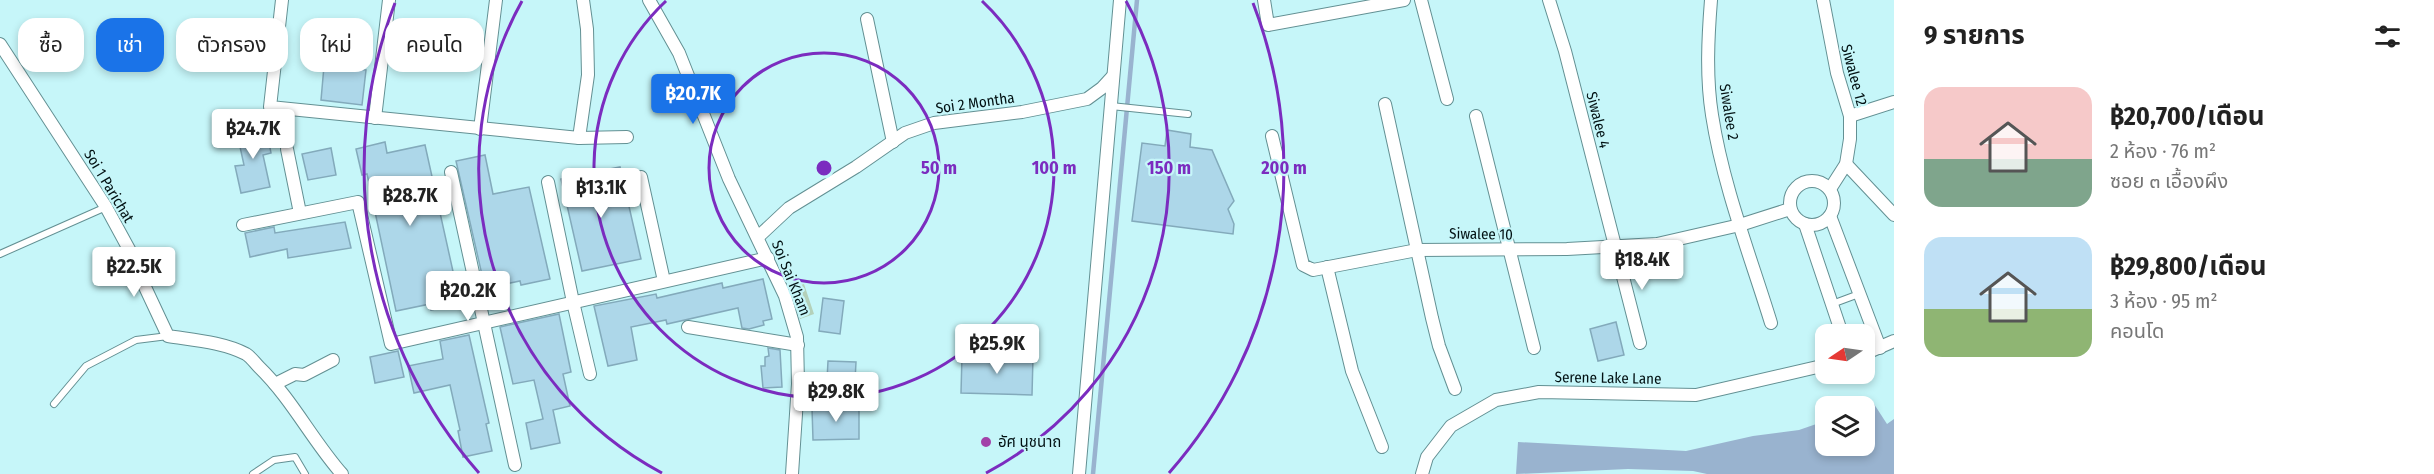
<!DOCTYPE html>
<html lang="th">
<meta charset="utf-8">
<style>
body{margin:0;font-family:"Fira Sans Condensed","Noto Sans Thai",sans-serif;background:#f6f6f6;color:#222;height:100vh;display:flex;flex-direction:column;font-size:22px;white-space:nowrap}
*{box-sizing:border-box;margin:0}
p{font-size:20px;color:#767676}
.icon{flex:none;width:33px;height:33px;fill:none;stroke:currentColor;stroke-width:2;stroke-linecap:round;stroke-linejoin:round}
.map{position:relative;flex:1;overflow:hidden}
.side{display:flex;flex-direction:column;background:#fff;width:540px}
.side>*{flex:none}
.top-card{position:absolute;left:18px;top:18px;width:570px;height:54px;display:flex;gap:12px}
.needle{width:39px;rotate:257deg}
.controls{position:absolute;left:1815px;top:324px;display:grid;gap:12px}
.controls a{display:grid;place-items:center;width:60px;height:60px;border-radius:12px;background:#fff;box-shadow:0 3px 9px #0003;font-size:30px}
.price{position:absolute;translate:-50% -51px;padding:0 14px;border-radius:6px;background:#fff;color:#222;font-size:20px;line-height:39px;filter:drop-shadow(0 2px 3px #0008)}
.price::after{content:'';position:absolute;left:50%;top:36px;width:18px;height:14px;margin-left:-9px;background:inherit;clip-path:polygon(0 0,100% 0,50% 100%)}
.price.selected{background:#1a73e8;color:#fff}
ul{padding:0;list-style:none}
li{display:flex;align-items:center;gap:18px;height:150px;padding:0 30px}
li span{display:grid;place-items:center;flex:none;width:168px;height:120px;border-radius:18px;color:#555}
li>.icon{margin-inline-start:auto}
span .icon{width:72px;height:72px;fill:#fffc;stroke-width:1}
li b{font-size:26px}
h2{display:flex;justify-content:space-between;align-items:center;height:72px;padding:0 30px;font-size:26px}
.tag{padding:0 21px;border-radius:18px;background:#fff;box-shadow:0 3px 9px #0003;font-size:21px;line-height:54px}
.tag.selected{background:#1a73e8;color:#fff}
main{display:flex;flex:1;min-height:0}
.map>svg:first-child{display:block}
.green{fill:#b4d1ba}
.water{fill:#99b3cf}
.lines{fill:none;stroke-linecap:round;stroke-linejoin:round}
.stream{stroke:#99b3cf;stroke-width:4.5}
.building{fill:#add7e9;stroke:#83aabb;stroke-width:1.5}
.lane-casing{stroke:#639093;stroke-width:8}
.street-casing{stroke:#639093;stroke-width:14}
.lane{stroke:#fff;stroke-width:6}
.street{stroke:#fff;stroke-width:12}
.ring{fill:none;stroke:#7b2cbf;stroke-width:3}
.poi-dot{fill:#a241a8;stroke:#c6f6f9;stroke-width:2}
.labels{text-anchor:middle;stroke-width:4.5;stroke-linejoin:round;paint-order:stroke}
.street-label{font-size:15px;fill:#021113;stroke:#c6f6f9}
.poi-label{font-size:15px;fill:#021113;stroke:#c6f6f9;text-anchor:start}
.centre{fill:#7b2cbf;stroke:#c6f6f9;stroke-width:3}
.ring-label{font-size:18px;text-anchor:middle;font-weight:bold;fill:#7b2cbf;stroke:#c6f6f9;stroke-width:4.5;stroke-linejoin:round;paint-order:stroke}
</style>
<main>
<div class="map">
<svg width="1894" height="474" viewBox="0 0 1894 474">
<rect width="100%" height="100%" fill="#c6f6f9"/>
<path class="green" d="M804,284L814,314L800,319L789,289Z"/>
<path class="water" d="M1874,404L1887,424L1894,419V474H1707L1693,471L1628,469L1516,474L1518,442L1686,451L1753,436L1799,430L1825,421L1826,446H1864L1865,407Z"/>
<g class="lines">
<path class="stream" d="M1093,474L1137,0"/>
</g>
<g class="building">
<path d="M324,66L366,70L362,105L321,100Z"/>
<path d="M266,127L271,153L263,155L270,187L241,193L235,166L244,165L237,133Z"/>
<path d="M1167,130L1191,134L1190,147L1212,150L1234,201L1228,209L1234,224L1233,234L1132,221L1142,143L1165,146Z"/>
<path d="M385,142L387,153L425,145L460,303L431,310L430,304L396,311L367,174L362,175L356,149Z"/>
<path d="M331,148L336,175L308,180L302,154Z"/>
<path d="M485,155L493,194L529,187L550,279L521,285L520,281L485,288L456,161Z"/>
<path d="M620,167L641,259L582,271L561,179Z"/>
<path d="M345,222L351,248L288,258L287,249L250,257L245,233L274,227L275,233Z"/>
<path d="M763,279L772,319L763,321L764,325L749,329L742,328L738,308L667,324L666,320L631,327L637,360L608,366L594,306L656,294L657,298L722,283L723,288Z"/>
<path d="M823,298L844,301L840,334L819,331Z"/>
<path d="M559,314L571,372L563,374L570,406L553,410L560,443L531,449L526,423L543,419L534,380L513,384L500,327Z"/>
<path d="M1616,322L1624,355L1598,361L1590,329Z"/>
<path d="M469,335L489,423L486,424L492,451L463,457L458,431L460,430L450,385L414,393L408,366L443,359L440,341Z"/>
<path d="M768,348L780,350L782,387L763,388L761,366H765V357L769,356Z"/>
<path d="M398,351L404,377L375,383L370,357Z"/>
<path d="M962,355L1033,357L1032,395L961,393Z"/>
<path d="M828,361L856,362L855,381L827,380Z"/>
<path d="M859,407V439L813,440L812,408Z"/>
</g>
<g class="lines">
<g class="lane-casing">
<g id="lane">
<path d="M1111,106L1188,114"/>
<path d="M0,254L106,207"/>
<path d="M1832,304L1859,294"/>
<path d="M54,404L86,366L136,340L168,336"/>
<path d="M253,474L274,460L295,457L305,474"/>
</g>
</g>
<g class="street-casing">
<g id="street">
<path d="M282,0L270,107L579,138L627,137"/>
<path d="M649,0L679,53L729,179L785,296L797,337L798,384L792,474"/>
<path d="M1264,0L1268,25L1404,0"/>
<path d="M1421,0L1447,99"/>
<path d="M1549,0L1565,51L1640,343"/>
<path d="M1711,0C1708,38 1706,77 1712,115C1723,186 1750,255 1771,323"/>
<path d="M1823,0L1837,73L1850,116V139L1846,164L1830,189"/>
<path d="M867,19L893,142"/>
<path d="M0,44L106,207L137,264L145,287L168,336C193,340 223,342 246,354C251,357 255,363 259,367C292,399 312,440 342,474"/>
<path d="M1385,104L1432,318L1439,346L1455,389"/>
<path d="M1476,116L1534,348"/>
<path d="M1850,116L1894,102"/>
<path d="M375,118L389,0"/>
<path d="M480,129L496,0"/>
<path d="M1272,136L1303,265L1313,270L1417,250L1567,249L1657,244L1740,225L1790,209"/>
<path d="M579,138L588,75L587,29L583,0"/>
<path d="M287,149L300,213"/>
<path d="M1846,164L1894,215"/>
<path d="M451,172L515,465"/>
<path d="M641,177L664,281"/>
<circle cx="1812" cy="203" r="22"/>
<path d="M548,182L573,302L590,374"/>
<path d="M1830,216L1880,348"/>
<path d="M1805,224L1842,334"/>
<path d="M243,225L358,202L391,344L768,258"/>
<path d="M758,237L789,208L856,167L905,133L934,123L1022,112L1087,99L1102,88L1113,76"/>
<path d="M1327,267L1352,371L1382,447"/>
<path d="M688,327L798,345"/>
<path d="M1864,354L1894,341"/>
<path d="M275,384L295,374L304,375L333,360"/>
<path d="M1079,474L1120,0"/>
<path d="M1422,474L1427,457L1451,426L1496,400L1539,392L1696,395L1826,365"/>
</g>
</g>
<use href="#lane" class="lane"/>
<use href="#street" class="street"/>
</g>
<g class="ring">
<circle cx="824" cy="168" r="115"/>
<path d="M982 1A230 230 0 1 1 666 1"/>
<path d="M662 473A345 345 0 0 1 522 1M1126 1A345 345 0 0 1 986 473"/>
<path d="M479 473A460 460 0 0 1 395 3M1253 3A460 460 0 0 1 1169 473"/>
</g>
<circle class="poi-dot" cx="986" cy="442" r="6"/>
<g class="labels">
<g class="street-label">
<text transform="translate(1854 75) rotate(75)" y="5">Siwalee 12</text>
<text transform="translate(975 103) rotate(-8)" y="5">Soi 2 Montha</text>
<text transform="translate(1729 112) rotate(81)" y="5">Siwalee 2</text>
<text transform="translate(1598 120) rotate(76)" y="5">Siwalee 4</text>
<text transform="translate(109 186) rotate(59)" y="5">Soi 1 Parichat</text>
<text transform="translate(1481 234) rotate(1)" y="5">Siwalee 10</text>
<text transform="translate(791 278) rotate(68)" y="5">Soi Sai Kham</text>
<text transform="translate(1608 378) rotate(1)" y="5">Serene Lake Lane</text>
</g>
<g class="poi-label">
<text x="998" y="447">อัศ นุชนาถ</text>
</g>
</g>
<circle cx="824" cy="168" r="9" class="centre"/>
<g class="ring-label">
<text x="939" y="174">50 m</text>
<text x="1054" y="174">100 m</text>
<text x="1169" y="174">150 m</text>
<text x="1284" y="174">200 m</text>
</g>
</svg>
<div class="controls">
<a><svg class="needle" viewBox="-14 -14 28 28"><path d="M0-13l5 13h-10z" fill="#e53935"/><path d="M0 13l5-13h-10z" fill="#767676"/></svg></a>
<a><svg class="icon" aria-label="layers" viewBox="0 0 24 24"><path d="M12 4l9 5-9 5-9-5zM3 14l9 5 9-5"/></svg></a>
</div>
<b class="price selected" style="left:693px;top:125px">฿20.7K</b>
<b class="price" style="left:253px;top:160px">฿24.7K</b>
<b class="price" style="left:601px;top:219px">฿13.1K</b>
<b class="price" style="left:410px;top:227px">฿28.7K</b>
<b class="price" style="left:1642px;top:291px">฿18.4K</b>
<b class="price" style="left:134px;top:298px">฿22.5K</b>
<b class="price" style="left:468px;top:322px">฿20.2K</b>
<b class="price" style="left:997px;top:375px">฿25.9K</b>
<b class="price" style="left:836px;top:423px">฿29.8K</b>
<div class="top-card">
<a class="tag">ซื้อ</a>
<a class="tag selected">เช่า</a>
<a class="tag">ตัวกรอง</a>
<a class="tag">ใหม่</a>
<a class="tag">คอนโด</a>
</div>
</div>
<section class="side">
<h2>9 รายการ<svg class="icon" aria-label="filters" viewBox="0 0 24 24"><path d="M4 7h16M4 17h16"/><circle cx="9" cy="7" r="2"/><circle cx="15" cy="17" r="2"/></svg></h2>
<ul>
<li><span style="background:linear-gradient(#f6c9c9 60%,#7fa58c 0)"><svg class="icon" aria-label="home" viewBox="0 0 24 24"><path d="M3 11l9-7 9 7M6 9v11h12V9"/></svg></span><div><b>฿20,700/เดือน</b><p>2 ห้อง · 76 m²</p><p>ซอย ๓ เอื้องผึง</p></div></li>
<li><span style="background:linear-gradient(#bfe0f5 60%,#8fb573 0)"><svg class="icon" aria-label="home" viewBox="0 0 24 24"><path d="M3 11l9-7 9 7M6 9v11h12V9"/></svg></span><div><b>฿29,800/เดือน</b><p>3 ห้อง · 95 m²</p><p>คอนโด</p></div></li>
</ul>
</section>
</main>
